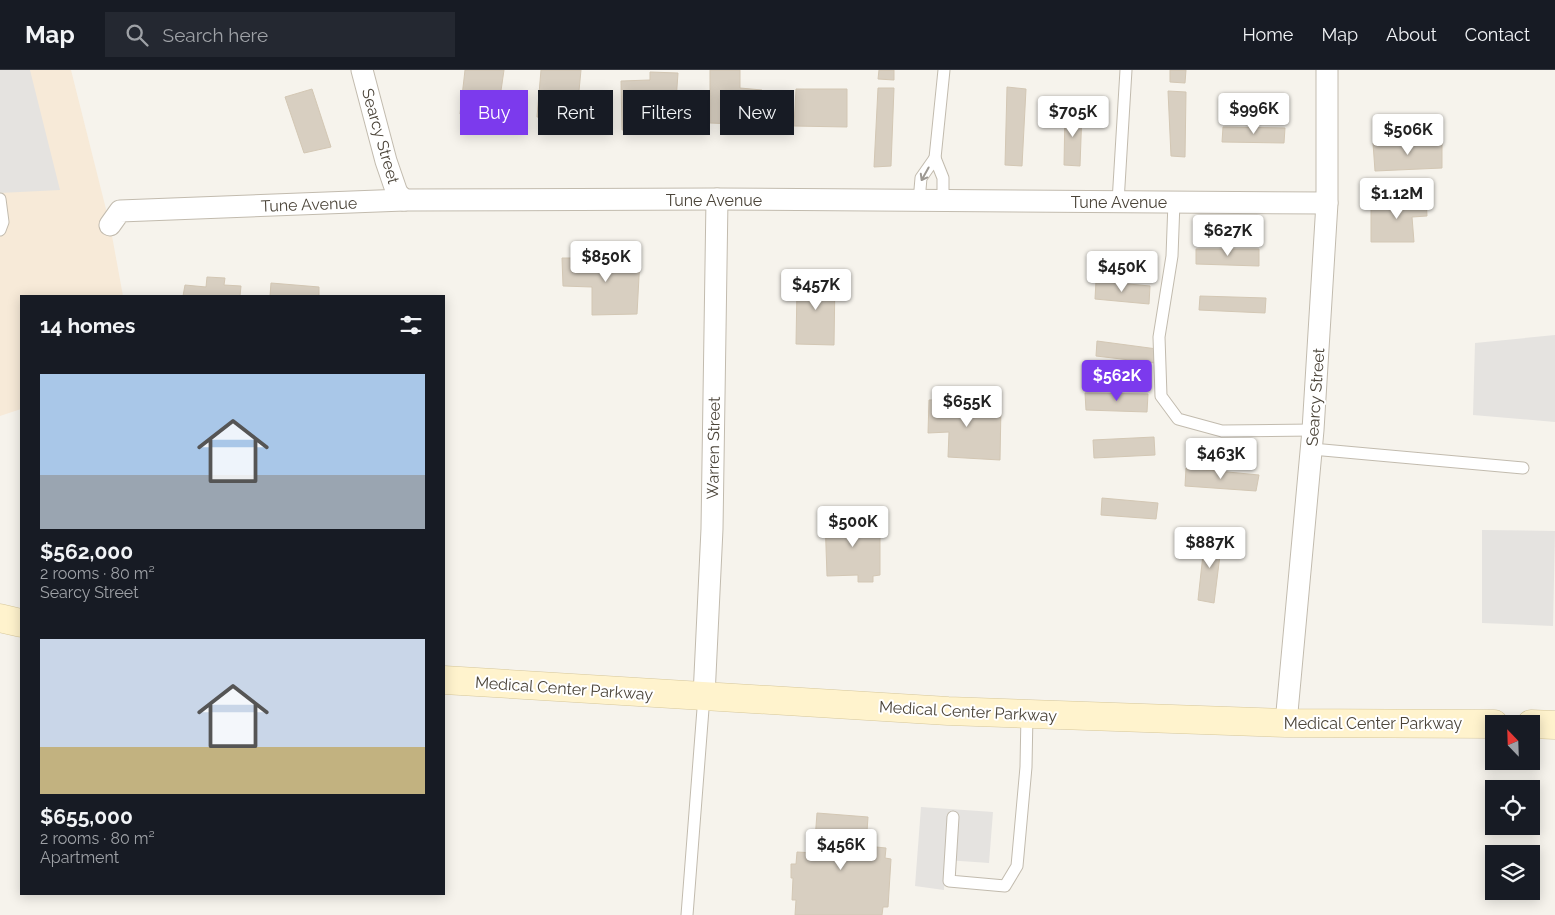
<!DOCTYPE html>
<meta charset="utf-8">
<style>
body{margin:0;font-family:Raleway,sans-serif;background:#242831;color:#f1f3f6;height:100vh;display:flex;flex-direction:column;font-size:19px;white-space:nowrap}
*{box-sizing:border-box;margin:0}
p{font-size:16px;color:#9ea1a6}
.icon{flex:none;width:28px;height:28px;fill:none;stroke:currentColor;stroke-width:2;stroke-linecap:round;stroke-linejoin:round}
.map{position:relative;flex:1;overflow:hidden}
.sheet{position:absolute;left:20px;top:225px;width:425px;height:600px;display:flex;flex-direction:column;background:#171b24;border-radius:0px;box-shadow:0 2px 12px #0003}
.sheet>*{flex:none}
.hud{position:absolute;left:460px;top:20px;width:475px;height:45px;display:flex;gap:10px}
.needle{width:32px;rotate:337deg}
.tools{position:absolute;left:1485px;top:645px;display:grid;gap:10px}
.tools a{display:grid;place-items:center;width:55px;height:55px;border-radius:0px;background:#171b24;box-shadow:0 2px 12px #0003;font-size:25px}
.price{position:absolute;translate:-50% -42px;padding:0 11px;border-radius:5px;background:#fff;color:#222;font-size:16px;line-height:32px;filter:drop-shadow(0 1px 2px #0008)}
.price::after{content:'';position:absolute;left:50%;top:30px;width:15px;height:11px;margin-left:-8px;background:inherit;clip-path:polygon(0 0,100% 0,50% 100%)}
.price.active{background:#7c3aed;color:#fff}
ul{padding:0;list-style:none}
li{display:grid;align-content:center;gap:10px;height:265px;padding:0 20px}
li span{display:grid;place-items:center;height:155px;border-radius:0px;color:#555}
li>.icon{margin-inline-start:auto}
span .icon{width:90px;height:90px;fill:#fffc;stroke-width:1}
li b{font-size:21px}
h2{display:flex;justify-content:space-between;align-items:center;height:60px;padding:0 20px;font-size:21px}
.pill{padding:0 18px;border-radius:0px;background:#171b24;box-shadow:0 2px 12px #0003;font-size:18px;line-height:45px}
.pill.active{background:#7c3aed;color:#fff}
header{display:flex;align-items:center;gap:30px;box-sizing:border-box;height:70px;padding:0 25px;background:#171b24;border-bottom:1px solid #363941}
header strong{font-size:24px}
nav{display:flex;gap:28px;margin-inline-start:auto;font-size:18px}
.search{width:350px;height:45px;background:#242831;display:flex;align-items:center;gap:12px;box-sizing:border-box;padding:0 18px;border-radius:0px;color:#9ea1a6;font-size:19px}
.map>svg:first-child{display:block}
.commercial{fill:#f7ead8}
.parking{fill:#e5e3e0}
.building{fill:#d8cfc1;stroke:#d3c7b4}
.lines{fill:none;stroke-linecap:round;stroke-linejoin:round}
.service-casing{stroke:#c2bbae;stroke-width:13}
.minor-casing{stroke:#c2bbae;stroke-width:23}
.secondary-casing{stroke:#d6c79b;stroke-width:29}
.service{stroke:#fff;stroke-width:11}
.minor{stroke:#fff;stroke-width:21}
.secondary{stroke:#fff3cd;stroke-width:28}
.oneway{stroke:#9c9892}
.labels{text-anchor:middle;stroke-width:4;stroke-linejoin:round;paint-order:stroke}
.street-label{font-size:16px;fill:#4b4439;stroke:#fff}
</style>
<header>
<strong>Map</strong>
<div class="search"><svg class="icon" aria-label="search" viewBox="0 0 24 24"><circle cx="10" cy="10" r="6"/><path d="M15 15l6 6"/></svg>Search here</div>
<nav><a>Home</a><a>Map</a><a>About</a><a>Contact</a></nav>
</header>
<div class="map">
<svg width="1555" height="845" viewBox="0 0 1555 845">
<rect width="100%" height="100%" fill="#f6f3ec"/>
<path class="commercial" d="M0,0H71L110,155L123,226H21V339L0,346Z"/>
<g class="parking">
<path d="M0,0H30L60,120L0,123Z"/>
<path d="M1555,265V352L1473,345L1475,273Z"/>
<path d="M1482,460L1555,461L1553,556L1482,553Z"/>
<path d="M921,737L993,742L989,793L946,790L944,820L915,816Z"/>
</g>
<g class="building">
<path d="M465,0H504L497,48L460,44Z"/>
<path d="M541,0H581L576,52L537,47Z"/>
<path d="M710,0H740V18L762,20L760,55L710,53Z"/>
<path d="M879,0H894V10L878,9Z"/>
<path d="M1170,0H1186L1185,13L1170,12Z"/>
<path d="M650,2L678,3L674,60H622L621,11L650,10Z"/>
<path d="M1007,17L1026,19L1022,96L1005,95Z"/>
<path d="M878,18H894L891,96L874,97Z"/>
<path d="M312,19L331,77L304,83L285,27Z"/>
<path d="M796,19H847V57L794,56Z"/>
<path d="M1168,21L1186,22L1185,87L1171,86Z"/>
<path d="M1065,41H1082L1080,96L1064,95Z"/>
<path d="M1223,57L1285,58L1284,73L1222,72Z"/>
<path d="M1442,71V98L1375,101L1373,73Z"/>
<path d="M1426,127L1427,146L1412,147L1414,172H1371V138L1386,137V129Z"/>
<path d="M1196,179H1259V196L1196,194Z"/>
<path d="M562,188H640L637,244L592,245V217L563,216Z"/>
<path d="M801,206L835,208L834,275L796,274L797,217H801Z"/>
<path d="M207,207L225,208L224,215L241,216L240,226H183L185,215L206,217Z"/>
<path d="M1096,211L1150,216L1149,234L1095,229Z"/>
<path d="M271,213L319,217V226H270Z"/>
<path d="M1200,226L1266,228L1265,243L1199,240Z"/>
<path d="M1097,271L1157,279L1155,293L1096,286Z"/>
<path d="M1085,323L1148,324L1147,342L1086,340Z"/>
<path d="M973,329V338L1001,336L1000,390L948,387L949,362L928,363L929,330Z"/>
<path d="M1154,367L1155,385L1094,388L1093,370Z"/>
<path d="M1186,398L1259,405L1256,421L1185,416Z"/>
<path d="M1102,428L1158,433L1156,449L1101,445Z"/>
<path d="M854,446V452L880,451V505L873,506V512H858V505L827,506L825,448Z"/>
<path d="M1205,466L1222,469L1214,533L1198,530Z"/>
<path d="M817,743L868,747L866,776L886,778L885,788L891,789L888,837H883L882,845H795L796,830H792L793,808H791V794H796L797,782L814,783Z"/>
</g>
<g class="lines">
<g class="service-casing">
<g id="service">
<path d="M935,88L944,0"/>
<path d="M0,129L3,152L0,160"/>
<path d="M919,131L921,108L935,88L943,108V131"/>
<path d="M1118,132L1126,0"/>
<path d="M1174,132L1172,186L1159,267L1161,326L1178,349L1222,361L1313,360"/>
<path d="M1312,379L1523,398"/>
<path d="M953,747L949,811L1005,816L1017,796L1026,697L1027,644"/>
<path d="M687,845L704,626"/>
</g>
</g>
<g class="minor-casing">
<g id="minor">
<path d="M362,0L386,91L397,123L404,130"/>
<path d="M110,155L120,141L404,130L717,129L1327,133"/>
<path d="M704,626L712,459L717,129"/>
<path d="M1286,653L1313,360L1327,133V0"/>
</g>
</g>
<g class="secondary-casing">
<g id="secondary">
<path d="M0,548L21,553"/>
<path d="M444,610L948,641L1286,653L1494,654"/>
<path d="M1531,654L1555,655"/>
</g>
</g>
<use href="#service" class="service"/>
<use href="#minor" class="minor"/>
<use href="#secondary" class="secondary"/>
</g>
<defs><path id="oneway-shaft" d="M-6 0H5M1.5-3L5.5 0L1.5 3" fill="none" stroke-width="1.6" stroke-linecap="round" stroke-linejoin="round" transform="scale(1.25)"/></defs>
<use class="oneway" href="#oneway-shaft" transform="translate(925 104) rotate(119)"/>
<g class="labels">
<g class="street-label">
<text transform="translate(381 66) rotate(74)" y="6">Searcy Street</text>
<text x="714" y="136">Tune Avenue</text>
<text x="1119" y="138">Tune Avenue</text>
<text transform="translate(309 134) rotate(-2)" y="6">Tune Avenue</text>
<text transform="translate(1315 327) rotate(-86)" y="6">Searcy Street</text>
<text transform="translate(713 378) rotate(-89)" y="6">Warren Street</text>
<text transform="translate(564 618) rotate(4)" y="6">Medical Center Parkway</text>
<text transform="translate(968 641) rotate(3)" y="6">Medical Center Parkway</text>
<text x="1373" y="659">Medical Center Parkway</text>
</g>
</g>
</svg>
<div class="tools">
<a><svg class="needle" viewBox="-14 -14 28 28"><path d="M0-13l5 13h-10z" fill="#e53935"/><path d="M0 13l5-13h-10z" fill="#9ea1a6"/></svg></a>
<a><svg class="icon" aria-label="locate" viewBox="0 0 24 24"><circle cx="12" cy="12" r="6"/><path d="M12 2v4M12 18v4M2 12h4M18 12h4"/></svg></a>
<a><svg class="icon" aria-label="layers" viewBox="0 0 24 24"><path d="M12 4l9 5-9 5-9-5zM3 14l9 5 9-5"/></svg></a>
</div>
<b class="price" style="left:1254px;top:65px">$996K</b>
<b class="price" style="left:1073px;top:68px">$705K</b>
<b class="price" style="left:1408px;top:86px">$506K</b>
<b class="price" style="left:1397px;top:150px">$1.12M</b>
<b class="price" style="left:1228px;top:187px">$627K</b>
<b class="price" style="left:606px;top:213px">$850K</b>
<b class="price" style="left:1122px;top:223px">$450K</b>
<b class="price" style="left:816px;top:241px">$457K</b>
<b class="price active" style="left:1117px;top:332px">$562K</b>
<b class="price" style="left:967px;top:358px">$655K</b>
<b class="price" style="left:1221px;top:410px">$463K</b>
<b class="price" style="left:853px;top:478px">$500K</b>
<b class="price" style="left:1210px;top:499px">$887K</b>
<b class="price" style="left:841px;top:801px">$456K</b>
<div class="hud">
<a class="pill active">Buy</a>
<a class="pill">Rent</a>
<a class="pill">Filters</a>
<a class="pill">New</a>
</div>
<section class="sheet">
<h2>14 homes<svg class="icon" aria-label="filters" viewBox="0 0 24 24"><path d="M4 7h16M4 17h16"/><circle cx="9" cy="7" r="2"/><circle cx="15" cy="17" r="2"/></svg></h2>
<ul>
<li><span style="background:linear-gradient(#a9c7e8 65%,#9aa5b1 0)"><svg class="icon" aria-label="home" viewBox="0 0 24 24"><path d="M3 11l9-7 9 7M6 9v11h12V9"/></svg></span><div><b>$562,000</b><p>2 rooms · 80 m²</p><p>Searcy Street</p></div></li>
<li><span style="background:linear-gradient(#c9d6e8 70%,#c2b280 0)"><svg class="icon" aria-label="home" viewBox="0 0 24 24"><path d="M3 11l9-7 9 7M6 9v11h12V9"/></svg></span><div><b>$655,000</b><p>2 rooms · 80 m²</p><p>Apartment</p></div></li>
</ul>
</section>
</div>
